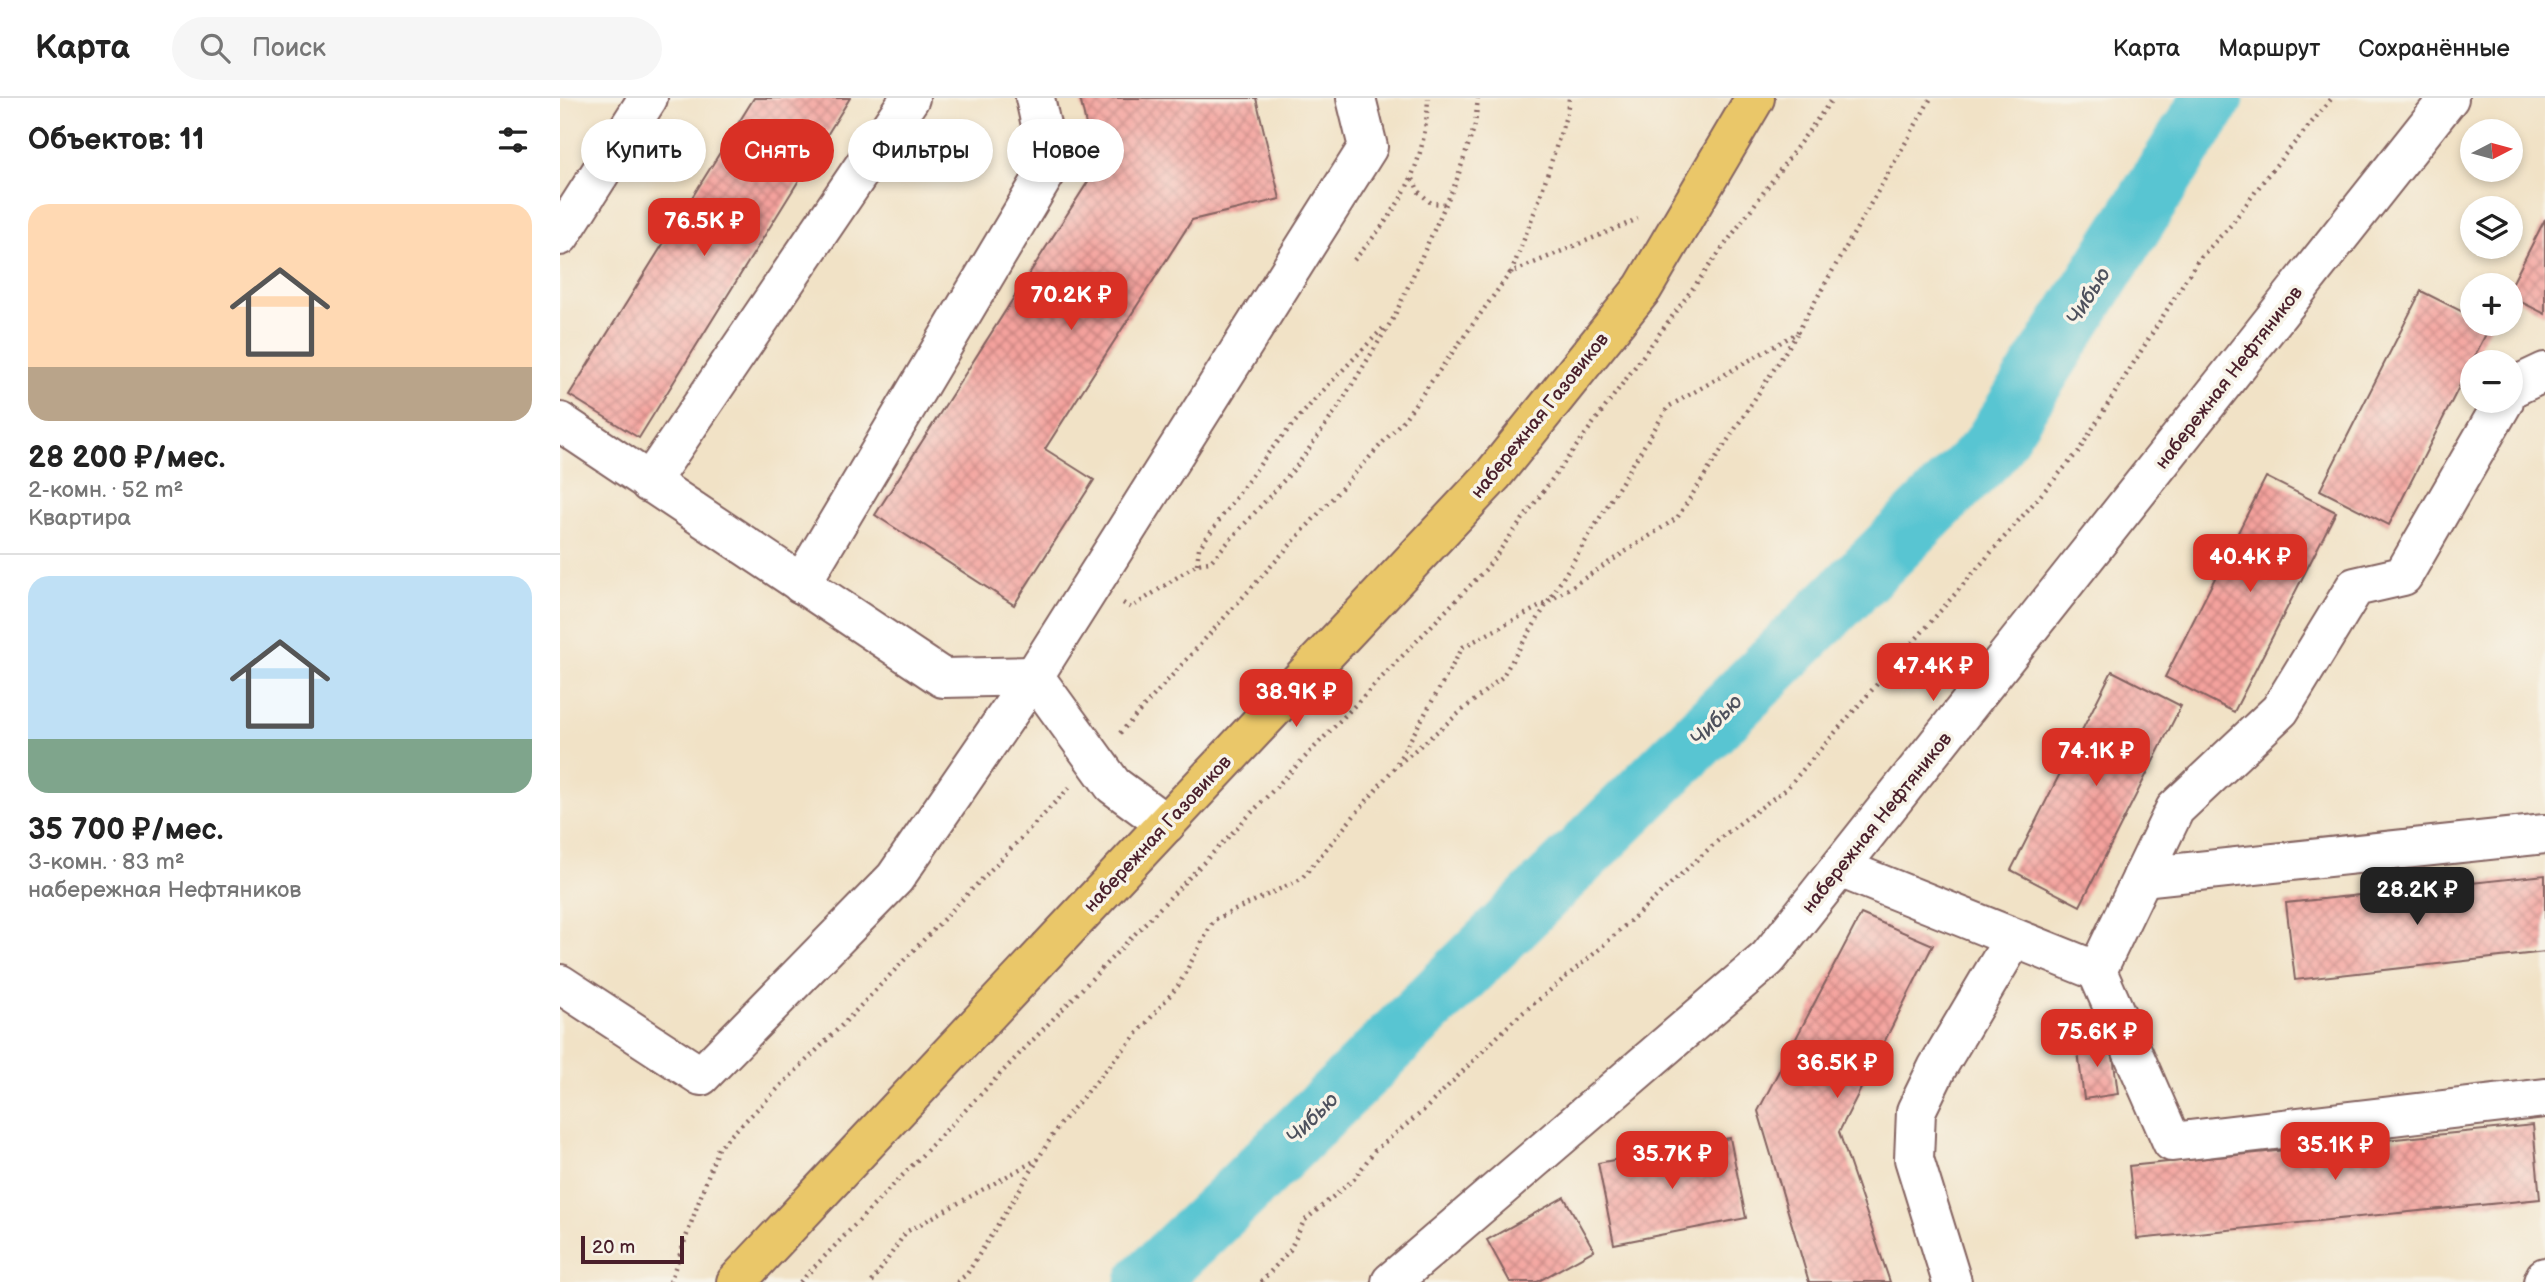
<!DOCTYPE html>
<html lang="ru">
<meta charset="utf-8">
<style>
body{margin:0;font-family:"Balsamiq Sans",sans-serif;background:#f6f6f6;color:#222;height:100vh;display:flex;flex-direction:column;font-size:26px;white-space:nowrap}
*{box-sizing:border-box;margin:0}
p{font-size:23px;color:#767676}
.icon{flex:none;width:38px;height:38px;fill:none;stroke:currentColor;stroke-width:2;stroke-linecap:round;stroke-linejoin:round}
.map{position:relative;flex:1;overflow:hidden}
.sheet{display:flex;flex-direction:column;background:#fff;width:560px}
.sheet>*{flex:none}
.hud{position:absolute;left:21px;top:21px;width:665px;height:63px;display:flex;gap:14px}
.needle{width:46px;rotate:84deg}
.tools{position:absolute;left:1900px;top:21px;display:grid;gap:14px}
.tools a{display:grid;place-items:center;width:63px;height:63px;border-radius:50%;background:#fff;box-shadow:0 4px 10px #0003;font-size:35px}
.scale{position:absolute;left:21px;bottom:18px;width:103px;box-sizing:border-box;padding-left:7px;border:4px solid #4a1f2b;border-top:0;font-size:19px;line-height:24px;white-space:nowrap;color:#4a1f2b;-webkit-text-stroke:5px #f7f3e8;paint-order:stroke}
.price{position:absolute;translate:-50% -60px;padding:0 16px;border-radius:14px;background:#d93025;color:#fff;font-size:23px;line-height:46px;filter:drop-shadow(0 2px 4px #0008)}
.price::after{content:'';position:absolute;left:50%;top:42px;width:21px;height:16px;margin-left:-10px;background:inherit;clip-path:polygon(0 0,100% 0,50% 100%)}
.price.on{background:#222;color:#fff}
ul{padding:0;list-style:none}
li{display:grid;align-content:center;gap:14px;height:371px;padding:0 28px}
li+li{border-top:2px solid #e0e0e0}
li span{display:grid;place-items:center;height:217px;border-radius:21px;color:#555}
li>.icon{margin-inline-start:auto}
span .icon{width:126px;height:126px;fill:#fffc;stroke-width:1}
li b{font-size:30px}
h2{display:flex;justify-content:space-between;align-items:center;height:84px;padding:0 28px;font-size:30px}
.pill{padding:0 24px;border-radius:32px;background:#fff;box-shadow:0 4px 10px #0003;font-size:24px;line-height:63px}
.pill.on{background:#d93025;color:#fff}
header{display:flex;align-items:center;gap:42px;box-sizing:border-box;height:98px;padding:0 35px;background:#fff;border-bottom:2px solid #e0e0e0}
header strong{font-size:33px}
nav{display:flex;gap:38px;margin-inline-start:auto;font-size:24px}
.search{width:490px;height:63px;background:#f6f6f6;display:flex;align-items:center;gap:18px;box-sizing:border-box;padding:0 24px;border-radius:38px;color:#767676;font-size:26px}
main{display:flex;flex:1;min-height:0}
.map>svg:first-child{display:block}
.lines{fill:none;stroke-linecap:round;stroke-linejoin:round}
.river{stroke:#59c5d2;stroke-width:61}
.building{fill:url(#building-cross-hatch)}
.minor-casing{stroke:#846361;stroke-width:42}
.major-casing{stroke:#846361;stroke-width:42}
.path{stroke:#846361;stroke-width:4.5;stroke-dasharray:2 5;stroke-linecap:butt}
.minor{stroke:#fff;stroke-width:38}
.major{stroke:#eac769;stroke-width:38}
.labels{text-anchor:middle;stroke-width:7;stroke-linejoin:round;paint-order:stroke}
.street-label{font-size:19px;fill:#4a1f2b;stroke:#f7f3e8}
.water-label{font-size:21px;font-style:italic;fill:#4e515d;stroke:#f7f3e8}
</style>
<header>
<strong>Карта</strong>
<div class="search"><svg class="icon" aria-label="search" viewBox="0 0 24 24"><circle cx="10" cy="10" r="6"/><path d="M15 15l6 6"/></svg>Поиск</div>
<nav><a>Карта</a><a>Маршрут</a><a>Сохранённые</a></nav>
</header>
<main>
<section class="sheet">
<h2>Объектов: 11<svg class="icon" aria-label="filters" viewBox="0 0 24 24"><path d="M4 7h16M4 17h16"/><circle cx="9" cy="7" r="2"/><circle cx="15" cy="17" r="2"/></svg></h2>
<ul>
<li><span style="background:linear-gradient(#ffd9b3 75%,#b9a48a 0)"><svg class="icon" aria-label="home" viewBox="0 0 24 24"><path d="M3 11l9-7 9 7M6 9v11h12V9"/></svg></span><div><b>28 200 ₽/мес.</b><p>2-комн. · 52 m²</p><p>Квартира</p></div></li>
<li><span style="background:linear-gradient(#bfe0f5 75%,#7fa58c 0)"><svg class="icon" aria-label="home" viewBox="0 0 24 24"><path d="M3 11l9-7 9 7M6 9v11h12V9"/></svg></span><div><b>35 700 ₽/мес.</b><p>3-комн. · 83 m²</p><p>набережная Нефтяников</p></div></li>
</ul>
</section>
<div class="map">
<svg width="1985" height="1184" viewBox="0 0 1985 1184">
<defs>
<pattern id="building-cross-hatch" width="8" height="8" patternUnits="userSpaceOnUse" patternTransform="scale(1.75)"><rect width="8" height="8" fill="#f4a29d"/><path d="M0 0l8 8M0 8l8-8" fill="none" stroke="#c88380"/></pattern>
</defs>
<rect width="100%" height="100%" fill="#f7f3e8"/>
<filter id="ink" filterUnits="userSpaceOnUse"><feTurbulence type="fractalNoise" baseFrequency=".0143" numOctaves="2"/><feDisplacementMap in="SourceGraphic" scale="14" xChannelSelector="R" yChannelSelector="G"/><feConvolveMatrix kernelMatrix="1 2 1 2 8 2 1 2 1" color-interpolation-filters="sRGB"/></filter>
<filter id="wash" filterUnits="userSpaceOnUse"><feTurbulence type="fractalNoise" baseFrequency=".00686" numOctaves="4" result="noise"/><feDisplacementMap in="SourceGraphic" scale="28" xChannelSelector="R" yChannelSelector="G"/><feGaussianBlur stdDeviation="1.57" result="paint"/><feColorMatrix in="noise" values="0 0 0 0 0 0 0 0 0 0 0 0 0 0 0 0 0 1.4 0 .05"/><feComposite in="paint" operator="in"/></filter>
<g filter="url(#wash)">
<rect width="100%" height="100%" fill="#f1e2c6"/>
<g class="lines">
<path class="river" d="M586,1184L677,1097L1429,353L1653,0"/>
</g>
<g id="blocks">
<g class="building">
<path d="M194,0H290L79,340L9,297Z"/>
<path d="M520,0H696L720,101L632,122L485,351L534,382L454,507L315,417L536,71Z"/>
<path d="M1985,121V216L1951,199V188Z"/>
<path d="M1861,193L1913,219V226L1930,228L1829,427L1760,392Z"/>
<path d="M1706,379L1776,414L1674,614L1605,579Z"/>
<path d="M1552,573L1621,608L1520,808L1451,772Z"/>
<path d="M1985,777V854L1735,882L1726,805Z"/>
<path d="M1301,816L1373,847L1279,1034L1330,1184H1249L1198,1013Z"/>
<path d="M1551,942L1558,996L1524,1001L1517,946Z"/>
<path d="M1973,1027L1980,1101L1577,1141L1569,1068Z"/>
<path d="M1170,1040L1186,1120L1054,1146L1038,1065Z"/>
<path d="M1004,1099L1034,1152L977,1184H950L927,1142Z"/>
</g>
</g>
</g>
<g filter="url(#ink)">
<use href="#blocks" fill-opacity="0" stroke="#846361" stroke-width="2"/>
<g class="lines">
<g class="minor-casing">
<g id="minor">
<path d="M0,138L88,0"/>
<path d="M1951,290L1985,274"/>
<path d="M0,324L383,580L474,578"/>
<path d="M89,385L350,0"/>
<path d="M241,486L490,68L475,0"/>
<path d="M606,726L553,687L474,578L808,49L796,0"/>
<path d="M1280,770L1537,873L1615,711L1720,612L1795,489L1843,478L1944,303"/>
<path d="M1582,779L1985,736"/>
<path d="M1537,873L1612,1044L1985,1000"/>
<path d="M0,886L141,978L335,780L474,578"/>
<path d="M831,1184L1208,860L1889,0"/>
<path d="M1392,1184L1354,1061L1356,1013L1377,970L1454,840"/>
<path d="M1983,1184L1985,1179"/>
</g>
</g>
<g class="major-casing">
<path id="major" d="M176,1184L933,377L1083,190L1195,0"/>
</g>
<g class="path">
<path d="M853,81L859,94L871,105L886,106"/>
<path d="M794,162C840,110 865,71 868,0"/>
<path d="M951,175L979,102L1007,15L1009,0"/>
<path d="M637,466L639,450L709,354L756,300L826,227"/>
<path d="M563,505L571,510L637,466L650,464L736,369L777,311L834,219L896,84L915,27L918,0"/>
<path d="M560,635L845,320L950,175L1078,121"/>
<path d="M837,665L903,549L988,504L1117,420L1237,236"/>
<path d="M110,1184L158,1050L285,924L511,688"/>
<path d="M240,1184L926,471L1273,0"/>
<path d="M312,1184L346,1134L478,1061L499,1027L618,888L654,822L741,781L835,669L942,579L1108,309L1237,235L1371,0"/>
<path d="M397,1184L407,1176L478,1062"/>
<path d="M701,1184L730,1152L744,1123L794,1081L815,1052L862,1014L953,923L1036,854L1164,737L1227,690L1518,354L1638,162L1671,127L1707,78L1772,0"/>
</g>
<use href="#minor" class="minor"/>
<use href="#major" class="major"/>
</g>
</g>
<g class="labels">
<g class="street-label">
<text transform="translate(1668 279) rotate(-52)" y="7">набережная Нефтяников</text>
<text transform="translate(979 317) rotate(-51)" y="7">набережная Газовиков</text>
<text transform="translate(1316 724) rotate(-51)" y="7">набережная Нефтяников</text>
<text transform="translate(597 735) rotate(-47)" y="7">набережная Газовиков</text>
</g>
<g class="water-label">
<text transform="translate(1528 198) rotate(-58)" y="7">Чибью</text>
<text transform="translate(1156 622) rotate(-45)" y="7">Чибью</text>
<text transform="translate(752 1020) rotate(-45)" y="7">Чибью</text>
</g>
</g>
</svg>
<div class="tools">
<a><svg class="needle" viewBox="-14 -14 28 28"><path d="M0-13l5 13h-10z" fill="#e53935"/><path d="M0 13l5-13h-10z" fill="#767676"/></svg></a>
<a><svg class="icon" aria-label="layers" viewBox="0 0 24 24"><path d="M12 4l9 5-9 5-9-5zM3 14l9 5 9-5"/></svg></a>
<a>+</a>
<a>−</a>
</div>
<div class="scale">20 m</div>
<b class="price" style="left:144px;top:160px">76.5K ₽</b>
<b class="price" style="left:511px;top:234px">70.2K ₽</b>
<b class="price" style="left:1690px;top:496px">40.4K ₽</b>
<b class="price" style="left:1373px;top:605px">47.4K ₽</b>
<b class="price" style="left:736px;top:631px">38.9K ₽</b>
<b class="price" style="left:1536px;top:690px">74.1K ₽</b>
<b class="price on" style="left:1857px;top:829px">28.2K ₽</b>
<b class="price" style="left:1537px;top:971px">75.6K ₽</b>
<b class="price" style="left:1277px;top:1002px">36.5K ₽</b>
<b class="price" style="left:1775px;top:1084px">35.1K ₽</b>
<b class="price" style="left:1112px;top:1093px">35.7K ₽</b>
<div class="hud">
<a class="pill">Купить</a>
<a class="pill on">Снять</a>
<a class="pill">Фильтры</a>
<a class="pill">Новое</a>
</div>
</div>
</main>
